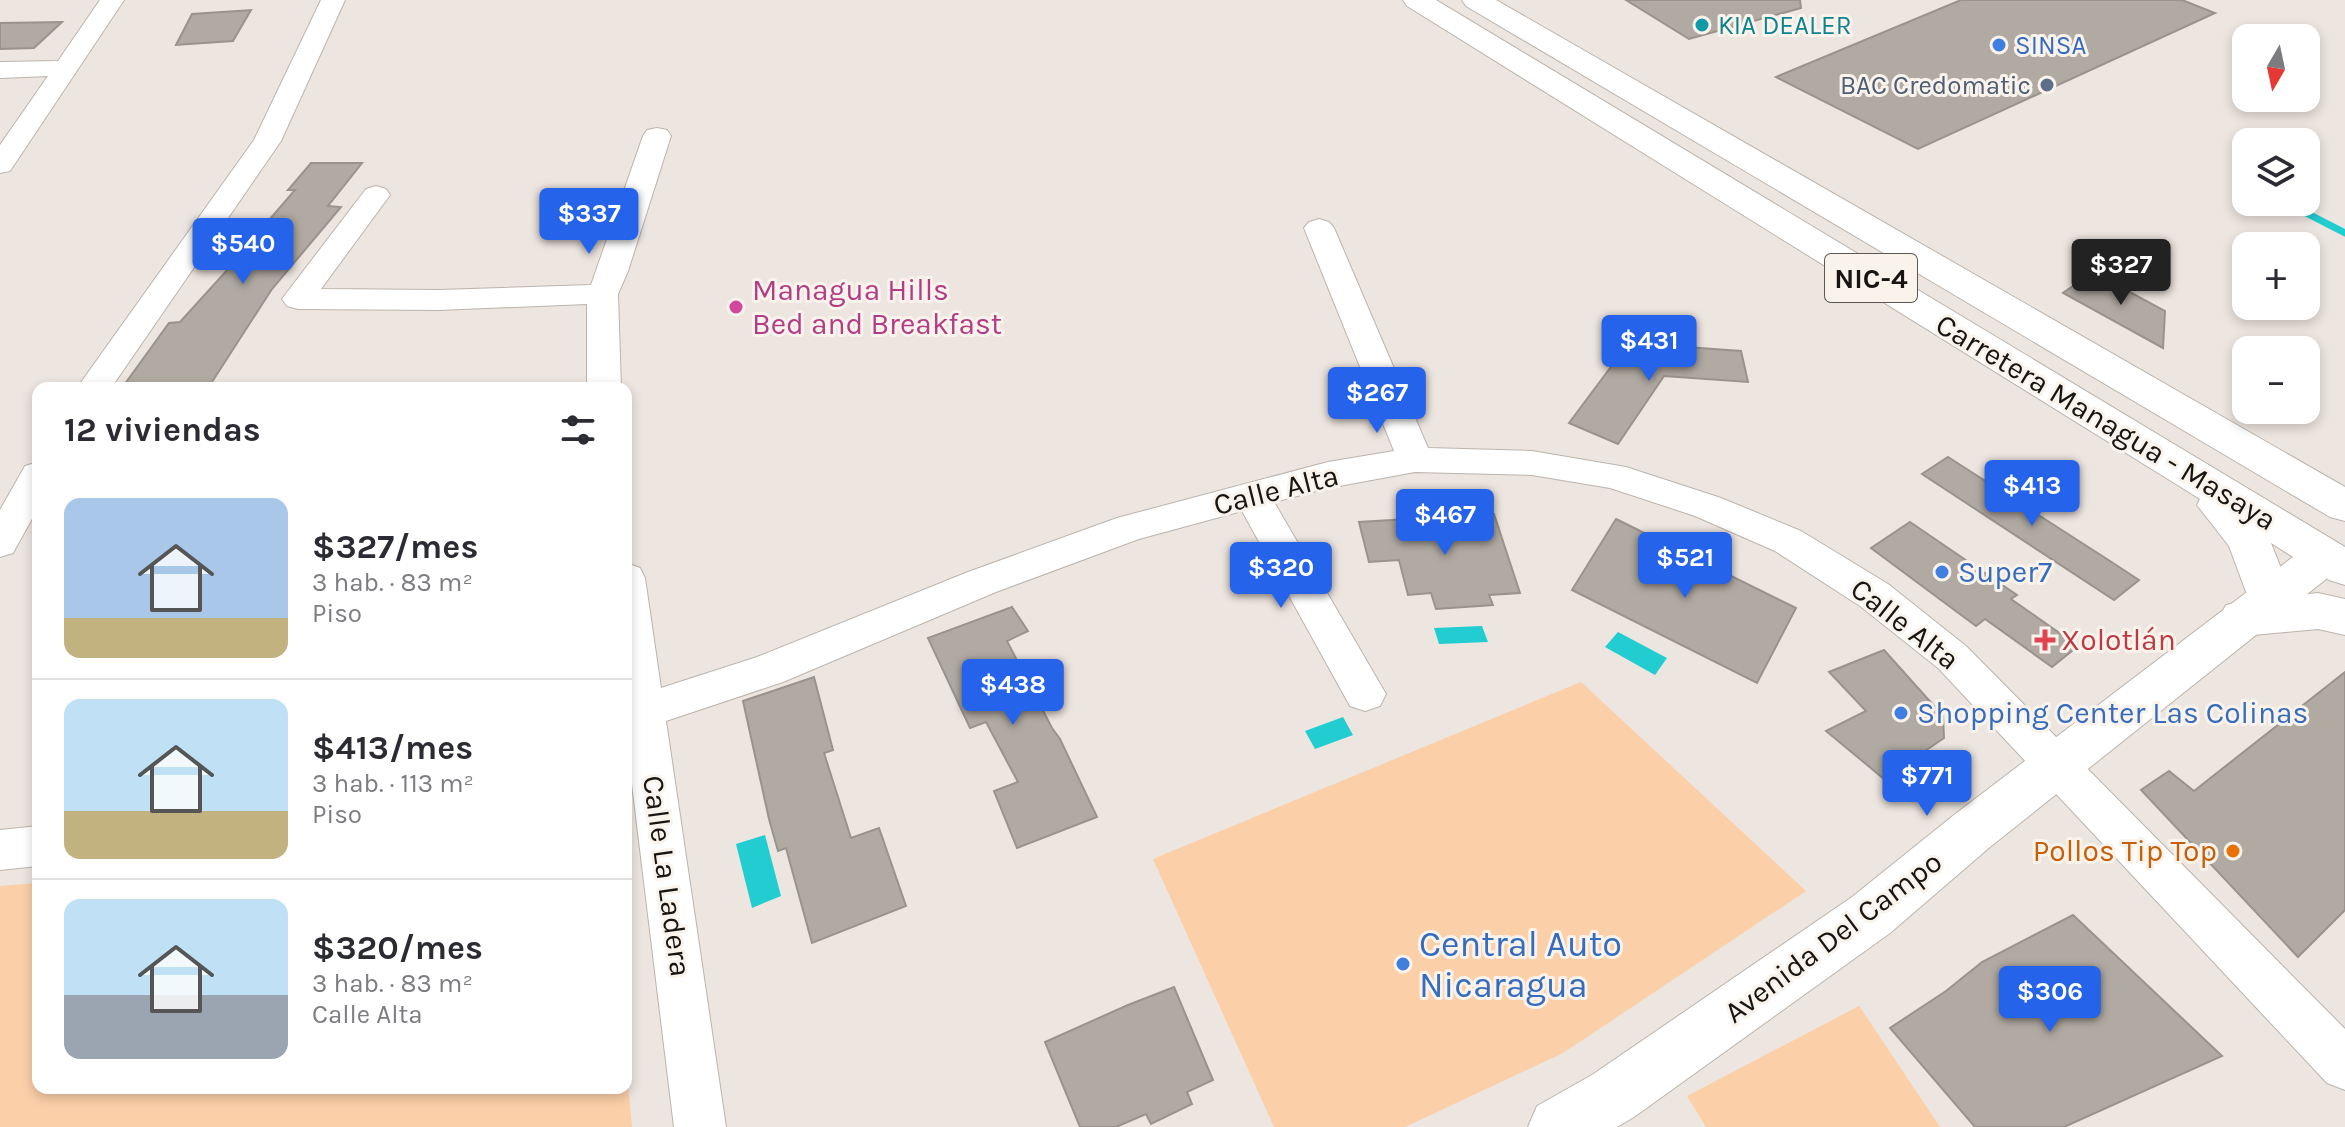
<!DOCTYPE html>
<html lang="es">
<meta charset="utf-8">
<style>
body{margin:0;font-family:Karla,sans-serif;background:#f7f7f7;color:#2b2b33;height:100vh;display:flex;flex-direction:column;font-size:30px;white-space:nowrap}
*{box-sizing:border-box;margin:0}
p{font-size:26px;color:#7c7c81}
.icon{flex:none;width:44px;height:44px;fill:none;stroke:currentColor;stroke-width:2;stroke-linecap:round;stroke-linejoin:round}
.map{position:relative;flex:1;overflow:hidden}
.panel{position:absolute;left:32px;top:382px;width:600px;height:712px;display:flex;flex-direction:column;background:#fff;border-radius:16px;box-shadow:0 4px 12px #0003}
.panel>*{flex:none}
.needle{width:52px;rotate:189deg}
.controls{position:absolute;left:2232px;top:24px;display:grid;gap:16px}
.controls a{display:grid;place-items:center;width:88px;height:88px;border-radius:16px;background:#fff;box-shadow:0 4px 12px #0003;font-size:40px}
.price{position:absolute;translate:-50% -68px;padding:0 18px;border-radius:8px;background:#2563eb;color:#fff;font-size:26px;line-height:52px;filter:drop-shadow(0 2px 4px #0008)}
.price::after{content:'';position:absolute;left:50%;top:48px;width:24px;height:18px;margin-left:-12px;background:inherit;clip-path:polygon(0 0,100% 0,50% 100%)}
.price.current{background:#222;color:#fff}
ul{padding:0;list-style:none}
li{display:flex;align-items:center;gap:24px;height:200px;padding:0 32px}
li+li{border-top:2px solid #e1e1e2}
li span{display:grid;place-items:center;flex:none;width:224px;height:160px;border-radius:16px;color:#555}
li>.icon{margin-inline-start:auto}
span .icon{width:96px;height:96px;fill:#fffc;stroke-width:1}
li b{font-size:34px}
h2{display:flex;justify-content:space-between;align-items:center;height:96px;padding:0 32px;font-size:34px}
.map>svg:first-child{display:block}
.green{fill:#fbcfa8}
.water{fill:#21cdd0}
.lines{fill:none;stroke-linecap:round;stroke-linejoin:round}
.stream{stroke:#21cdd0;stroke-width:7}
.building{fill:#b1aaa3;stroke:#9a938d;stroke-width:2}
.street-casing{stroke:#bbb4ad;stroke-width:2}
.secondary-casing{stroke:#bbb4ad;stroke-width:2}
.highway-casing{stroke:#bbb4ad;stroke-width:2}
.street{fill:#fff;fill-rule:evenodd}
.secondary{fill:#fff;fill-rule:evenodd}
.highway{fill:#fff;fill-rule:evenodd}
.culture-dot{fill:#0f9aa8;stroke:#faf3ec;stroke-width:3}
.shop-dot{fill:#3f7fe0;stroke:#faf3ec;stroke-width:3}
.service-dot{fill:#5c6f8a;stroke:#faf3ec;stroke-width:3}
.hotel-dot{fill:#d1479c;stroke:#faf3ec;stroke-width:3}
.health-dot{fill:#e0444e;stroke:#faf3ec;stroke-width:3}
.food-dot{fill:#e8710a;stroke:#faf3ec;stroke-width:3}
.labels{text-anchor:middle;stroke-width:6;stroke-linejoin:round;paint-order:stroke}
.far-culture-label{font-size:26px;fill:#0d838f;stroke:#faf3ec;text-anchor:start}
.far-shop-label{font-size:26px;fill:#366cbe;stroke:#faf3ec;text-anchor:start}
.far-service-label{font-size:26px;fill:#4e5e75;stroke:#faf3ec;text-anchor:end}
.shield{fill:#faf3ec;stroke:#5b5753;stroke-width:2}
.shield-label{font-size:28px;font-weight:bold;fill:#171412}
.hotel-label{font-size:30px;fill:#b23c85;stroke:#faf3ec;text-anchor:start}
.street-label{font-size:30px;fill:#171412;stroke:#faf3ec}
.shop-label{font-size:30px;fill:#366cbe;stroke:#faf3ec;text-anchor:start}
.health-label{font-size:30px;fill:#be3a42;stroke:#faf3ec;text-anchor:start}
.food-label{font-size:30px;fill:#c56008;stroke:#faf3ec;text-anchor:end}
.near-shop-label{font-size:36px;fill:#366cbe;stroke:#faf3ec;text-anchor:start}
</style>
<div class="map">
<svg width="2345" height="1127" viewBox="0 0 2345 1127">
<rect width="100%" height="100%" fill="#ede5df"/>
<g class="green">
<path d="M1581,682L1806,891L1563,1053L1405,1127H1274L1153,859Z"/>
<path d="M38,883V1088H626V1064L632,1127H0V886Z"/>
<path d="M1859,1006L1940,1127H1706L1687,1096Z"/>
</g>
<g class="water">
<path d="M1482,626L1488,642L1439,644L1434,628Z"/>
<path d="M1618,632L1667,658L1655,675L1605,647Z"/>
<path d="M1343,717L1353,735L1315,749L1305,731Z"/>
<path d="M765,835L781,896L752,908L736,844Z"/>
</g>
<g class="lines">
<path class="stream" d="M2285,202L2345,233"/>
</g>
<g class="building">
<path d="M1626,0H1800L1801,8L1689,39Z"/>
<path d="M1961,0H2182L2215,13L1918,149L1776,77Z"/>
<path d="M251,10L233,41L176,45L192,14Z"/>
<path d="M62,22L34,48L0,49V23Z"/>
<path d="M311,163H362L328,206L341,207L272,289L210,385L122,388L169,323L180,322L259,235L257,234L295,190H288Z"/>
<path d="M2093,272L2165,311L2163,348L2063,293Z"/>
<path d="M1616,342L1741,351L1748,382L1664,376L1618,444L1569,423L1619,356Z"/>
<path d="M1948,457L2110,561L2139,580L2114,600L1922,474Z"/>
<path d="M1494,514L1520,593L1489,595L1493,605L1436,609L1431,593L1408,595L1399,560L1369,562L1359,522Z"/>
<path d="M1616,519L1796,608L1757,683L1572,590Z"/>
<path d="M1910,522L2017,595L2011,599L2078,646L2052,667L1985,619L1976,626L1871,548Z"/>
<path d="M1012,607L1028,631L1007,641L1052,728L1060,739L1097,817L1017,848L994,791L1018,782L986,722L970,728L928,638Z"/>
<path d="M1884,650L1943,716L1944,738L1884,779L1826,731L1866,711L1829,672Z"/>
<path d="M2345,672V910L2298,957L2141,790L2169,771L2194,791Z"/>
<path d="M814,677L833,750L824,753L851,838L879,828L906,906L812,943L786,848L778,851L769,819L743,701Z"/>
<path d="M2073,915L2222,1056L2064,1127H1975L1890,1028L1946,991L1982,962Z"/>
<path d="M1174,987L1213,1080L1187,1092L1192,1104L1151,1124L1146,1114L1116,1127H1080L1045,1042L1128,1005Z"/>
</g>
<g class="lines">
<g class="street-casing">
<g id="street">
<path d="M100,0H124L10,171L0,173V145L48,76L0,78V62L58,61Z"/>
<path d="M321,0H345L281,141L111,388H77L254,140Z"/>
<path d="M657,128L667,130L671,136L628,271L618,294L621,388H587V304L439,310L298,309L287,306L282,299L366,189L376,186L386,189L390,195L321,289L439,290L591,285L643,136L647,130Z"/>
<path d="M1319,219L1329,222L1334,228L1428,448L1532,451L1626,467L1721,498L1801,531L1888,584L1966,646L2345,1029V1090L2327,1083L1938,668L1860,606L1775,551L1695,516L1610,488L1532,475L1415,472L1328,488L1274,502L1386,694L1380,706L1365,711L1350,706L1242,511L1139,539L996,592L783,682L666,721L726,1127H674L626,735V563L640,568L645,578L661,688L757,657L968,572L1117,518L1328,462L1394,451L1304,228L1309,222Z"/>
<path d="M38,462V508L13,553L0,557V510L25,466Z"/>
<path d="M38,826V866L0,870V830Z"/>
</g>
</g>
<g class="secondary-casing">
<path id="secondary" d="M2325,540L2340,544L2345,553L2340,568L1990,847L1890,933L1634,1117L1617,1127H1528L1537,1106L1592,1075L1852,897L1954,815L2310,544Z"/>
</g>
<g class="highway-casing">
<g id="highway">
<path d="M1403,0H1436L2345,547V585L2329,580L2271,543L2292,596L2318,593L2345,599V635L2318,629L2242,636L2226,631L2219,618L2226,605L2249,600L2229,546L2197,505L2200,499L1407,6Z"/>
<path d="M1462,0H1496L2345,487V521L2330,517L1466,6Z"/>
</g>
</g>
<use href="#street" class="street"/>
<use href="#secondary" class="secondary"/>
<use href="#highway" class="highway"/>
</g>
<circle class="culture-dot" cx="1702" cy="25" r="8"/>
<g class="shop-dot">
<circle cx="1999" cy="45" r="8"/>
<circle cx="1942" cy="572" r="8"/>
<circle cx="1901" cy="713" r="8"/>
<circle cx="1403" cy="964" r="8"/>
</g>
<circle class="service-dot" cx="2047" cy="85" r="8"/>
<circle class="hotel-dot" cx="736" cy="307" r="8"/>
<path class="health-dot" d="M2041 628h8v8h8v8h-8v8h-8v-8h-8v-8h8z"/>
<circle class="food-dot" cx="2233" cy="851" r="8"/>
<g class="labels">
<g class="far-culture-label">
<text x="1718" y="34">KIA DEALER</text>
</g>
<g class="far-shop-label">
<text x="2015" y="54">SINSA</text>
</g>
<g class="far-service-label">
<text x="2031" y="94">BAC Credomatic</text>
</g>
<rect class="shield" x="1825" y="254" width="92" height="48" rx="6"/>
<g class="shield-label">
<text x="1871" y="288">NIC-4</text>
</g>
<g class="hotel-label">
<text x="752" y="300">Managua Hills<tspan x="752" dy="34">Bed and Breakfast</tspan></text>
</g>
<g class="street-label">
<text transform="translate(2106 422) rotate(31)" y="10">Carretera Managua - Masaya</text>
<text transform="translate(1276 490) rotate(-14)" y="10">Calle Alta</text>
<text transform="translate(1905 624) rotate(38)" y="10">Calle Alta</text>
<text transform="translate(667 876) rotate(82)" y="10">Calle La Ladera</text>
<text transform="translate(1833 937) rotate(-37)" y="10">Avenida Del Campo</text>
</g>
<g class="shop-label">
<text x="1958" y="582">Super7</text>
<text x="1917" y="723">Shopping Center Las Colinas</text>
</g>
<g class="health-label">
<text x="2061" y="650">Xolotlán</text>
</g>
<g class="food-label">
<text x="2217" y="861">Pollos Tip Top</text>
</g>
<g class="near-shop-label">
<text x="1419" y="956">Central Auto<tspan x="1419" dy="41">Nicaragua</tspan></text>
</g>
</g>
</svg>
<div class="controls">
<a><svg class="needle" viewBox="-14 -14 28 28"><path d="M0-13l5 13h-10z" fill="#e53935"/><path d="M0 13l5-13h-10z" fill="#7c7c81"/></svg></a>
<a><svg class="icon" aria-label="layers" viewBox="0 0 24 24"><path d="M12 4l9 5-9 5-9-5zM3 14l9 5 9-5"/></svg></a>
<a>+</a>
<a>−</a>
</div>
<b class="price" style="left:589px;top:256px">$337</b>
<b class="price" style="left:243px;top:286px">$540</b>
<b class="price current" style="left:2121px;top:307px">$327</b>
<b class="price" style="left:1649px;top:383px">$431</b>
<b class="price" style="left:1377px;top:435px">$267</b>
<b class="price" style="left:2032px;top:528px">$413</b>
<b class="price" style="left:1445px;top:557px">$467</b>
<b class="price" style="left:1685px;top:600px">$521</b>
<b class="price" style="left:1281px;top:610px">$320</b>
<b class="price" style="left:1013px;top:727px">$438</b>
<b class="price" style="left:1927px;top:818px">$771</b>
<b class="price" style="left:2050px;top:1034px">$306</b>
<section class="panel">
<h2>12 viviendas<svg class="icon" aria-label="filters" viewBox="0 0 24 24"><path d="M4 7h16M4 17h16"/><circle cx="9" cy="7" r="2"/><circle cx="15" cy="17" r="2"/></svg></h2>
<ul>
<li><span style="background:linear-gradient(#a9c7e8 75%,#c2b280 0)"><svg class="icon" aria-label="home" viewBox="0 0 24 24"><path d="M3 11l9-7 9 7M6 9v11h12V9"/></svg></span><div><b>$327/mes</b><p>3 hab. · 83 m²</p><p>Piso</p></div></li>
<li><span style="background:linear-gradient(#bfe0f5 70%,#c2b280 0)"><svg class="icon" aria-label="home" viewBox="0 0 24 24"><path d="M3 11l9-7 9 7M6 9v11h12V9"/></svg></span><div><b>$413/mes</b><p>3 hab. · 113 m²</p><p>Piso</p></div></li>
<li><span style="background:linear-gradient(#bfe0f5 60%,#9aa5b1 0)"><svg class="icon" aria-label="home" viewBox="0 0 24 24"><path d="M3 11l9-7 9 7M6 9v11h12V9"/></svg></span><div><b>$320/mes</b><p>3 hab. · 83 m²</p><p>Calle Alta</p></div></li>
</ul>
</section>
</div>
